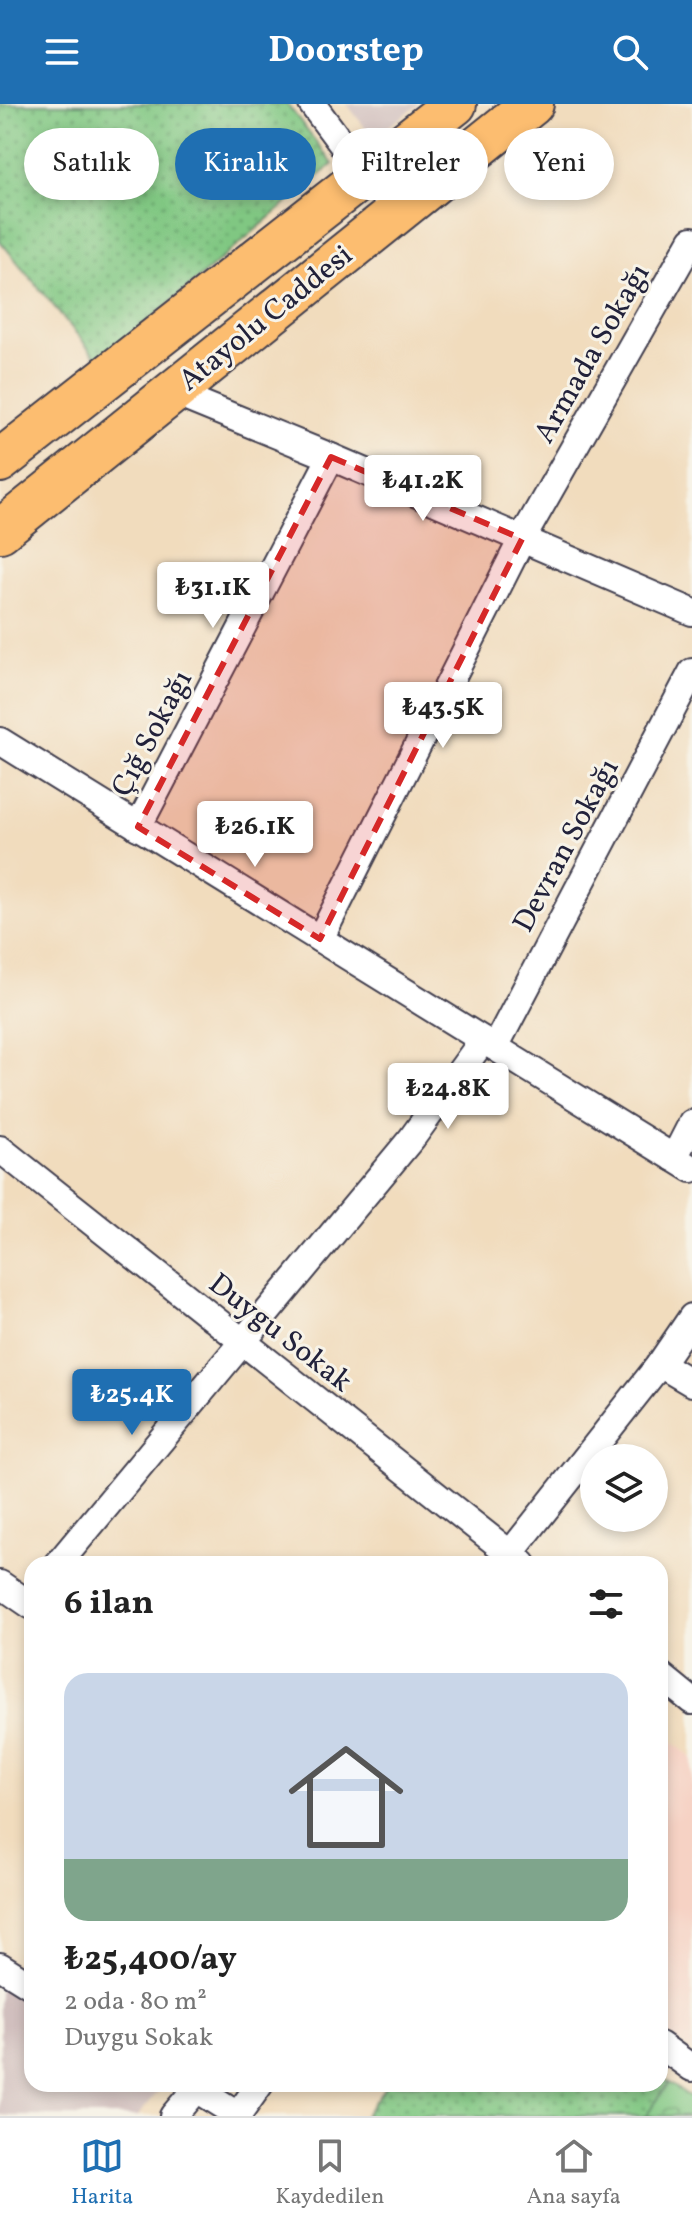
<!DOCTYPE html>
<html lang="tr">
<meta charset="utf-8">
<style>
body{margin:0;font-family:Vollkorn,serif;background:#f6f6f6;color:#222;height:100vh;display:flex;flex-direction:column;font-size:30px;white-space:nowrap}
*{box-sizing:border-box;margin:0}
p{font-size:26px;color:#767676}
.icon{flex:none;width:44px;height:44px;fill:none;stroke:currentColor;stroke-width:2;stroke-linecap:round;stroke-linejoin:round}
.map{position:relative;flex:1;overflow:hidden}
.details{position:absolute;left:24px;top:1452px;width:644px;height:536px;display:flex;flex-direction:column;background:#fff;border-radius:24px;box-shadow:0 4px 12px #0003}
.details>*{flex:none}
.hud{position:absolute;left:24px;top:24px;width:644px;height:72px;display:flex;gap:16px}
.fabs{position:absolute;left:580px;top:1340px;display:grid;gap:16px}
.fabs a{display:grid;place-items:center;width:88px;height:88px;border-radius:50%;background:#fff;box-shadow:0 4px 12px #0003;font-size:40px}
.price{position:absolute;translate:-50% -68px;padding:0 18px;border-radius:8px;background:#fff;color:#222;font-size:26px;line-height:52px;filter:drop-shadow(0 2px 4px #0008)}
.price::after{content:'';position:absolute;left:50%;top:48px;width:24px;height:18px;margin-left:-12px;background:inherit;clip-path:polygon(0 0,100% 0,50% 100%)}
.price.on{background:#1f6fb2;color:#fff}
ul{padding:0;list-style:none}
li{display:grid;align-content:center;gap:16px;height:424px;padding:0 40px}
li span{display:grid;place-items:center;height:248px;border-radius:24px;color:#555}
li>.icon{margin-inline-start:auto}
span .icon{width:144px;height:144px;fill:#fffc;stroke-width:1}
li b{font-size:34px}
h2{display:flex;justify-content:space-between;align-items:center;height:96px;padding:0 40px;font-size:34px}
.chip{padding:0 28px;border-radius:36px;background:#fff;box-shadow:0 4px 12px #0003;font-size:28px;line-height:72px}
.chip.on{background:#1f6fb2;color:#fff}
header{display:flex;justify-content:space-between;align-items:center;height:104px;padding:0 40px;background:#1f6fb2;color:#fff;font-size:36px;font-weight:700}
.menu{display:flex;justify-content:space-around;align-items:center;height:112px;border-top:2px solid #e0e0e0;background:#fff;font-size:22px;color:#767676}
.menu a{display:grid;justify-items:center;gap:4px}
.menu .on{color:#1f6fb2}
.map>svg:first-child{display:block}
.built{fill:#f6d2c4}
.industrial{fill:#d1bfbe}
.grass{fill:url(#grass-dots);stroke:#51745e;stroke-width:2}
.park{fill:url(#park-crowns);stroke:#51745e;stroke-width:2}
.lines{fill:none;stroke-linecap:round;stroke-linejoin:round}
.street-casing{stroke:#413e4e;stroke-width:30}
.primary-casing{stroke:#413e4e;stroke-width:46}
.street{stroke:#fff;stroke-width:26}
.primary{stroke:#fcbd6f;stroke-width:42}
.marked{fill:#d62828;fill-opacity:0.2;stroke:#d62828;stroke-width:6;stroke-dasharray:16 10;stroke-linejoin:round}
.labels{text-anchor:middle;stroke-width:6;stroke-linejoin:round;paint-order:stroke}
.street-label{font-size:30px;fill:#22223b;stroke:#f7f3e8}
</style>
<header><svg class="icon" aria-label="menu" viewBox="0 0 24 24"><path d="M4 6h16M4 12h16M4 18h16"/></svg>Doorstep<svg class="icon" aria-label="search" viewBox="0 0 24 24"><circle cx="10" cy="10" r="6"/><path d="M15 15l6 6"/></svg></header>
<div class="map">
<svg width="692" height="2012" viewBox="0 0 692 2012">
<defs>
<pattern id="grass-dots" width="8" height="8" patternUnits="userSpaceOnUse" patternTransform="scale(2)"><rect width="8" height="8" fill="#80c782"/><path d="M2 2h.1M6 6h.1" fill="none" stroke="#68a16c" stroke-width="1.8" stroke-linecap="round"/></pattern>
<pattern id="park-crowns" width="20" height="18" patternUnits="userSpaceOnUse" patternTransform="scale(2)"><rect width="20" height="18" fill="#80c782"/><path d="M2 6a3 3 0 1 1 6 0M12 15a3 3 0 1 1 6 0" fill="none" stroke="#68a16c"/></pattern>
</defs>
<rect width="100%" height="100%" fill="#f7f3e8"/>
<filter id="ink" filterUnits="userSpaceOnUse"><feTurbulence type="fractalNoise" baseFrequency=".0125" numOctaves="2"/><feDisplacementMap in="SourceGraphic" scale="16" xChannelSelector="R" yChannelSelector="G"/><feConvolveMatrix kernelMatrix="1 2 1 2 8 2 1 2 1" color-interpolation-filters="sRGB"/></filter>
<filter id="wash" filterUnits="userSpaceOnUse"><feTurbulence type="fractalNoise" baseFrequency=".006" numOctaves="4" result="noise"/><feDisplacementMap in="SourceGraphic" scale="32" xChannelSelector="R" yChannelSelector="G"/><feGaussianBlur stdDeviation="1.8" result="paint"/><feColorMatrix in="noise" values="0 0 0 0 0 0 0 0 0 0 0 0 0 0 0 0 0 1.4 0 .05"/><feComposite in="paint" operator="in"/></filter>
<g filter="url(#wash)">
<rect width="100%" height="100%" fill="#f1dcbd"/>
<path class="built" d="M660,1627L692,1654V1947L660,1926Z"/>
<g class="industrial">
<path d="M347,0H419L373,34Z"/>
<path d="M0,1878L32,1898V1980H157L162,1983L138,2012H0Z"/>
</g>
<g class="grass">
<path d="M0,0H287L333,60L100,258L0,137Z"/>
<path d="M660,1972L669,1979L646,2012H364L387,1980H660Z"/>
</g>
<path class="park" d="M669,1979L692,1994V2012H646Z"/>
</g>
<g filter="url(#ink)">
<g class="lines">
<g class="street-casing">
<g id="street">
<path d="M312,0L365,71L398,107"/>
<path d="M172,288L331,353L692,508"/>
<path d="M0,637L483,936"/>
<path d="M138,723L331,353"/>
<path d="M320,835L522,435L692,136"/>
<path d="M495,943L692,568"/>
<path d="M0,1045L523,1460"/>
<path d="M674,1054L692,1019"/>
<path d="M660,1260L692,1279"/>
<path d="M58,1460L412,1034L483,936L692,1065"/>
<path d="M502,1460L660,1260L692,1213"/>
<path d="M0,1480L32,1502"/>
<path d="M660,1571L692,1597"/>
<path d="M0,1862L32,1882"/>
<path d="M660,1941L692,1964"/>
<path d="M188,1980L239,2012"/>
<path d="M238,2011L260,1980"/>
<path d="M173,2012L196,1985"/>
</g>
</g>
<g class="primary-casing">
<g id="primary">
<path d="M0,357L455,0"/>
<path d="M0,427L532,0"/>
</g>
</g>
<use href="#street" class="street"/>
<use href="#primary" class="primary"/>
</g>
</g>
<path class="marked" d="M331,353L522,435L320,835L138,723Z"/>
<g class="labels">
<g class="street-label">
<text transform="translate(265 213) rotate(-39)" y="10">Atayolu Caddesi</text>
<text transform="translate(591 249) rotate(-60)" y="10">Armada Sokağı</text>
<text transform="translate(151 629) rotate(-62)" y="10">Çığ Sokağı</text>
<text transform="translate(565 741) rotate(-62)" y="10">Devran Sokağı</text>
<text transform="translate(281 1228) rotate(38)" y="10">Duygu Sokak</text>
</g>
</g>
</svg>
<div class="fabs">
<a><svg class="icon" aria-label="layers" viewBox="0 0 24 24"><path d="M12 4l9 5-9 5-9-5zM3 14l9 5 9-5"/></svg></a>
</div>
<b class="price" style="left:423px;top:419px">₺41.2K</b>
<b class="price" style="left:213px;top:526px">₺31.1K</b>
<b class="price" style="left:443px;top:646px">₺43.5K</b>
<b class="price" style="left:255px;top:765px">₺26.1K</b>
<b class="price" style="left:448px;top:1027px">₺24.8K</b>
<b class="price on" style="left:132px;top:1333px">₺25.4K</b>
<div class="hud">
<a class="chip">Satılık</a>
<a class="chip on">Kiralık</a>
<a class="chip">Filtreler</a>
<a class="chip">Yeni</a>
</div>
<section class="details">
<h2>6 ilan<svg class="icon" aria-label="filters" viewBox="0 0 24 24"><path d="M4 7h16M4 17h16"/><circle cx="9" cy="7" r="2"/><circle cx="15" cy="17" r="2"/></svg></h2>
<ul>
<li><span style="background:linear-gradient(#c9d6e8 75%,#7fa58c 0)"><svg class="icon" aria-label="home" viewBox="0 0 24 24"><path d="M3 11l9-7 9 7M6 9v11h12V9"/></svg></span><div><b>₺25,400/ay</b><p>2 oda · 80 m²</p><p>Duygu Sokak</p></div></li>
</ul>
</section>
</div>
<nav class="menu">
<a class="on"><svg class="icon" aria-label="map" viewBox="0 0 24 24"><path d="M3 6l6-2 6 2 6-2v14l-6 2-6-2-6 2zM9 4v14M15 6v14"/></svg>Harita</a>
<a><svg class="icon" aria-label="saved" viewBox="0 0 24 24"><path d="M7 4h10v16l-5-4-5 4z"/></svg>Kaydedilen</a>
<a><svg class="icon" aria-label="home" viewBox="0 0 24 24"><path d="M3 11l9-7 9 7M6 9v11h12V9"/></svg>Ana sayfa</a>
</nav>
